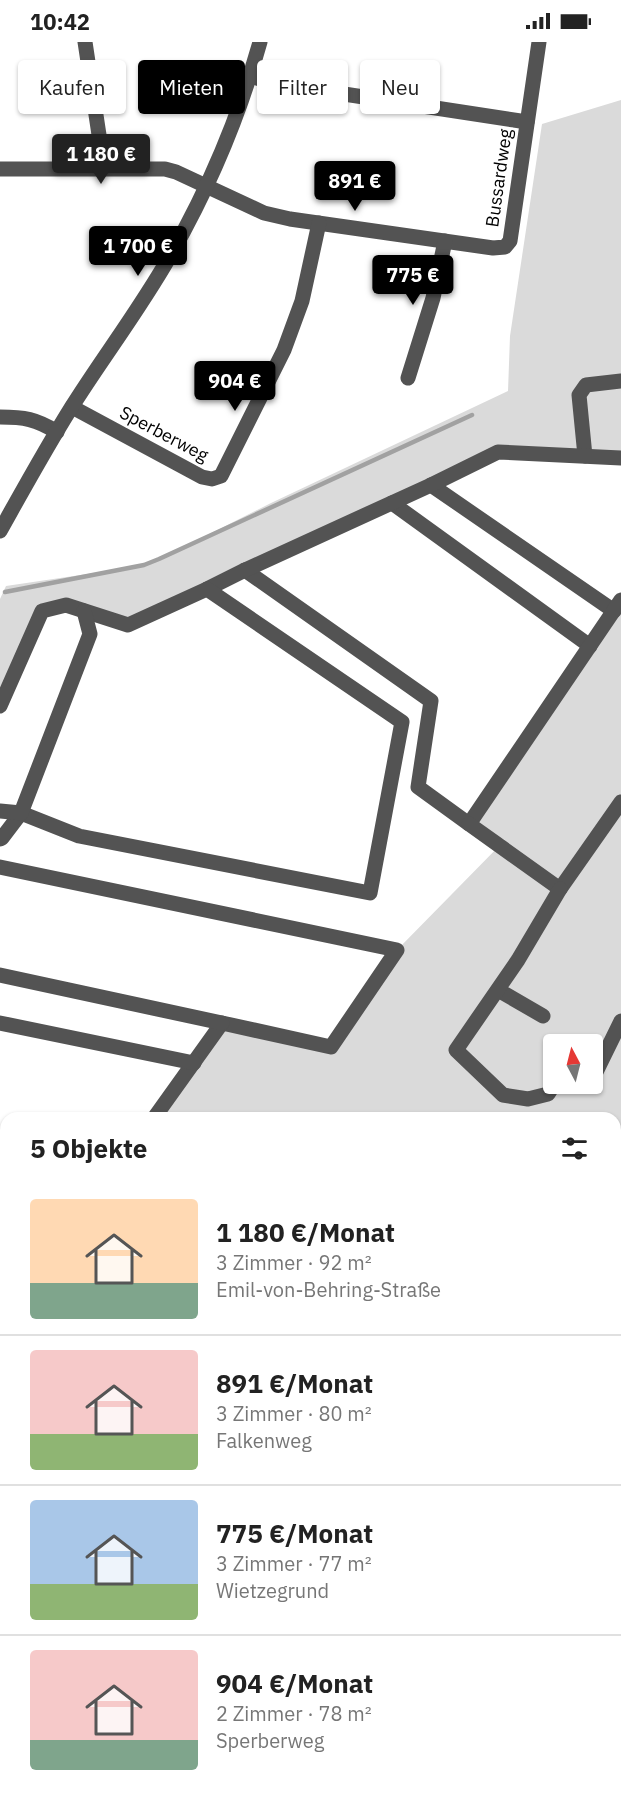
<!DOCTYPE html>
<html lang="de">
<meta charset="utf-8">
<style>
body{margin:0;font-family:"IBM Plex Sans",sans-serif;background:#f6f6f6;color:#222;height:100vh;display:flex;flex-direction:column;font-size:22px;white-space:nowrap}
*{box-sizing:border-box;margin:0}
p{font-size:20px;color:#767676}
.icon{flex:none;width:33px;height:33px;fill:none;stroke:currentColor;stroke-width:2;stroke-linecap:round;stroke-linejoin:round}
.map{position:relative;flex:1;overflow:hidden}
.drawer{position:absolute;left:0px;top:1070px;width:621px;height:686px;display:flex;flex-direction:column;background:#fff;border-radius:18px 18px 0 0;box-shadow:0 2px 4px #0004}
.drawer>*{flex:none}
.guide{position:absolute;left:18px;top:18px;width:585px;height:54px;display:flex;gap:12px}
.needle{width:39px;rotate:353deg}
.buttons{position:absolute;left:543px;top:992px;display:grid;gap:12px}
.buttons a{display:grid;place-items:center;width:60px;height:60px;border-radius:6px;background:#fff;box-shadow:0 2px 4px #0004;font-size:30px}
.price{position:absolute;translate:-50% -51px;padding:0 14px;border-radius:6px;background:#000;color:#fff;font-size:20px;line-height:39px;filter:drop-shadow(0 2px 3px #0008)}
.price::after{content:'';position:absolute;left:50%;top:36px;width:18px;height:14px;margin-left:-9px;background:inherit;clip-path:polygon(0 0,100% 0,50% 100%)}
.price.on{background:#222;color:#fff}
ul{padding:0;list-style:none}
li{display:flex;align-items:center;gap:18px;height:150px;padding:0 30px}
li+li{border-top:2px solid #e0e0e0}
li span{display:grid;place-items:center;flex:none;width:168px;height:120px;border-radius:6px;color:#555}
li>.icon{margin-inline-start:auto}
span .icon{width:72px;height:72px;fill:#fffc;stroke-width:1}
li b{font-size:26px}
h2{display:flex;justify-content:space-between;align-items:center;height:72px;padding:0 30px;font-size:26px}
.tag{padding:0 21px;border-radius:6px;background:#fff;box-shadow:0 2px 4px #0004;font-size:21px;line-height:54px}
.tag.on{background:#000;color:#fff}
.status{display:flex;justify-content:space-between;align-items:center;height:42px;padding:0 30px;background:#fff;direction:ltr}
.status svg{height:16px;fill:currentColor}
.map>svg:first-child{display:block}
.green{fill:#dadada;fill-rule:evenodd}
.lines{fill:none;stroke-linecap:round;stroke-linejoin:round}
.stream{stroke:#a1a1a1;stroke-width:4.5}
.minor{stroke:#535353;stroke-width:15}
.labels{text-anchor:middle;stroke-width:4.5;stroke-linejoin:round;paint-order:stroke}
.street-label{font-size:18px;fill:#000;stroke:#fff}
</style>
<div class="status"><b>10:42</b><svg viewBox="0 0 49 12"><path d="M0 12V9h3v3zM5 12V6h3v6zM10 12V3h3v9zM15 12V0h3v12zM26 1h20v11H26zM47 4h2v5h-2z"/></svg></div>
<div class="map">
<svg width="621" height="1754" viewBox="0 0 621 1754">
<rect width="100%" height="100%" fill="#fff"/>
<g class="green">
<path d="M621,58V416L498,410L128,583L66,563L43,569L0,664V557L6,544L148,523L271,461L508,349L510,294L542,82Z"/>
<path d="M621,558V1751L614,1749L615,1076H154L222,981L331,1005L397,908L505,798L469,782ZM554,1002H592V1041H554Z"/>
<path d="M0,1122L6,1123V1174L0,1173Z"/>
<path d="M209,1749H501L519,1754H209Z"/>
</g>
<g class="lines">
<path class="stream" d="M5,550L144,523L159,517L472,373"/>
<g class="minor">
<path d="M85,0L104,126"/>
<path d="M251,34L272,41L527,80"/>
<path d="M0,127H165L176,130L264,171L290,177L493,206L505,205L510,199L539,0"/>
<path d="M408,336L433,256L445,199"/>
<path d="M72,365L202,435L212,437L221,434L284,308L302,259L319,181"/>
<path d="M0,375C24,375 36,377 57,390"/>
<path d="M585,414L579,353L586,343L621,339"/>
<path d="M431,443L614,569"/>
<path d="M392,461L590,604"/>
<path d="M0,489C23,448 46,406 71,366C103,315 140,267 170,214C209,146 239,75 260,0"/>
<path d="M245,528L431,659L418,745L469,782L621,558"/>
<path d="M207,547L245,528L431,443L498,410L621,416"/>
<path d="M0,664L42,569L66,563L128,583L207,547L402,680L370,851L79,794L21,771L2,796L0,797"/>
<path d="M0,769L21,771L90,592L84,569"/>
<path d="M469,782L560,847L621,760"/>
<path d="M0,825L397,908L331,1005L222,981L154,1076"/>
<path d="M0,933L222,981"/>
<path d="M498,948L543,974"/>
<path d="M0,981L194,1021"/>
<path d="M596,1030L621,979"/>
<path d="M555,1041L548,1052L528,1057L503,1053L456,1008L518,918L560,847"/>
<path d="M0,1122L6,1123"/>
<path d="M0,1633L6,1634"/>
<path d="M594,1749L612,1754"/>
</g>
</g>
<g class="labels">
<g class="street-label">
<text transform="translate(499 136) rotate(-82)" y="6">Bussardweg</text>
<text transform="translate(164 392) rotate(28)" y="6">Sperberweg</text>
</g>
</g>
</svg>
<div class="buttons">
<a><svg class="needle" viewBox="-14 -14 28 28"><path d="M0-13l5 13h-10z" fill="#e53935"/><path d="M0 13l5-13h-10z" fill="#767676"/></svg></a>
</div>
<b class="price on" style="left:101px;top:143px">1 180 €</b>
<b class="price" style="left:355px;top:170px">891 €</b>
<b class="price" style="left:138px;top:235px">1 700 €</b>
<b class="price" style="left:413px;top:264px">775 €</b>
<b class="price" style="left:235px;top:370px">904 €</b>
<div class="guide">
<a class="tag">Kaufen</a>
<a class="tag on">Mieten</a>
<a class="tag">Filter</a>
<a class="tag">Neu</a>
</div>
<section class="drawer">
<h2>5 Objekte<svg class="icon" aria-label="filters" viewBox="0 0 24 24"><path d="M4 7h16M4 17h16"/><circle cx="9" cy="7" r="2"/><circle cx="15" cy="17" r="2"/></svg></h2>
<ul>
<li><span style="background:linear-gradient(#ffd9b3 70%,#7fa58c 0)"><svg class="icon" aria-label="home" viewBox="0 0 24 24"><path d="M3 11l9-7 9 7M6 9v11h12V9"/></svg></span><div><b>1 180 €/Monat</b><p>3 Zimmer · 92 m²</p><p>Emil-von-Behring-Straße</p></div></li>
<li><span style="background:linear-gradient(#f6c9c9 70%,#8fb573 0)"><svg class="icon" aria-label="home" viewBox="0 0 24 24"><path d="M3 11l9-7 9 7M6 9v11h12V9"/></svg></span><div><b>891 €/Monat</b><p>3 Zimmer · 80 m²</p><p>Falkenweg</p></div></li>
<li><span style="background:linear-gradient(#a9c7e8 70%,#8fb573 0)"><svg class="icon" aria-label="home" viewBox="0 0 24 24"><path d="M3 11l9-7 9 7M6 9v11h12V9"/></svg></span><div><b>775 €/Monat</b><p>3 Zimmer · 77 m²</p><p>Wietzegrund</p></div></li>
<li><span style="background:linear-gradient(#f6c9c9 75%,#7fa58c 0)"><svg class="icon" aria-label="home" viewBox="0 0 24 24"><path d="M3 11l9-7 9 7M6 9v11h12V9"/></svg></span><div><b>904 €/Monat</b><p>2 Zimmer · 78 m²</p><p>Sperberweg</p></div></li>
</ul>
</section>
</div>
